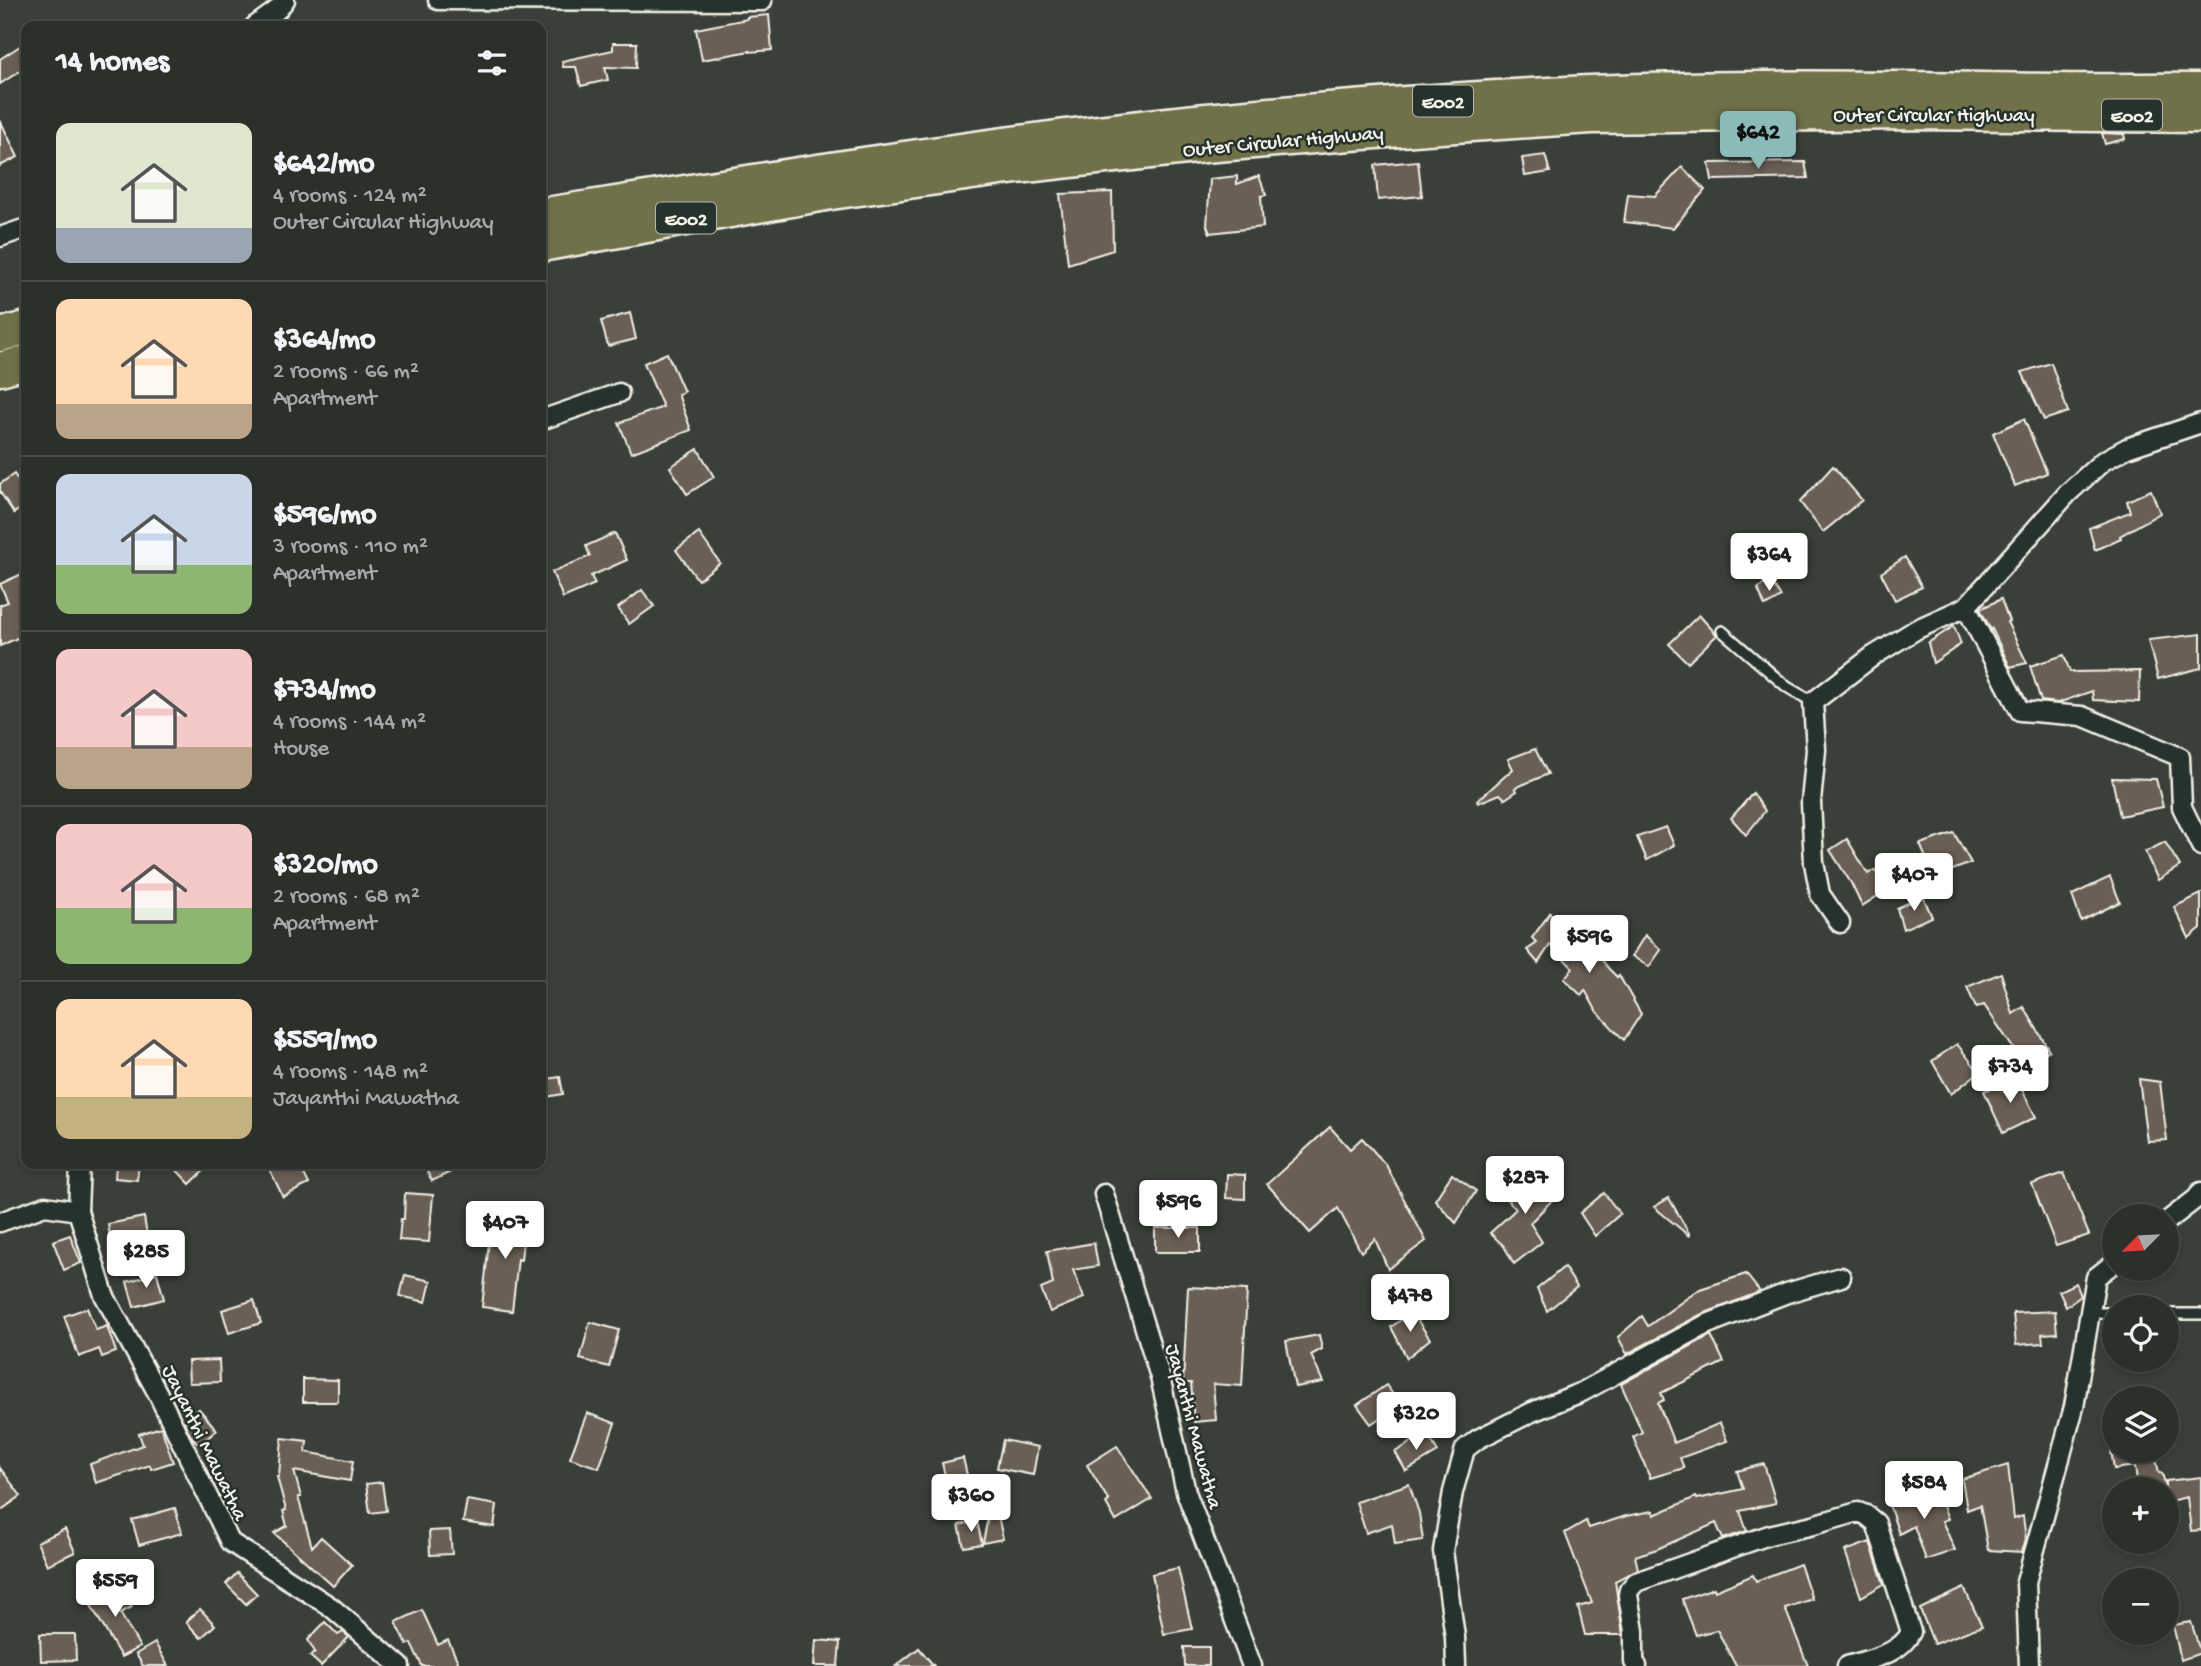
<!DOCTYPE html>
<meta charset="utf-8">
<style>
body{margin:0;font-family:"Gochi Hand",sans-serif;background:#383c37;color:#f1f3f6;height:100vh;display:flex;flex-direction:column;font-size:26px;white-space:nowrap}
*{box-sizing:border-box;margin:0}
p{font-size:23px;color:#a6a9a9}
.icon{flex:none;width:38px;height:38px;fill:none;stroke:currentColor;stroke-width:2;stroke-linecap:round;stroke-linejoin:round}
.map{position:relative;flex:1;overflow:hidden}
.sheet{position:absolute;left:21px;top:21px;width:525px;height:1148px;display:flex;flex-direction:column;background:#2c302b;border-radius:14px;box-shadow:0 4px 10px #0003,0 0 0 2px #484b47}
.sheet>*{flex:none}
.needle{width:46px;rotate:246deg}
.fabs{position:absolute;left:2102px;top:1204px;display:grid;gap:14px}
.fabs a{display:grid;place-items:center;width:77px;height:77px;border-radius:50%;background:#2c302b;box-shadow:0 4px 10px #0003,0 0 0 2px #484b47;font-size:35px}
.price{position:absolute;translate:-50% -60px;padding:0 16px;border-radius:7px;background:#fff;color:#222;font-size:23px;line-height:46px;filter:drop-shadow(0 2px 4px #0008)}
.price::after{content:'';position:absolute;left:50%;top:42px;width:21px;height:16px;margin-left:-10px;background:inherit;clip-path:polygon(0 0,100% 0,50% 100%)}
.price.on{background:#8bbbb9;color:#111}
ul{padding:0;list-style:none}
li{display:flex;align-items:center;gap:21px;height:175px;padding:0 35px}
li+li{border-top:2px solid #484b47}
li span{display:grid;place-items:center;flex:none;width:196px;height:140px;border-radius:14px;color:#555}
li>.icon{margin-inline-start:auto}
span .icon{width:84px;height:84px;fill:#fffc;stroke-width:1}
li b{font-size:30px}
h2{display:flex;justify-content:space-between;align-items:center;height:84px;padding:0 35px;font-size:30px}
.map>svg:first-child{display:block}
.building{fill:#6a5f55;stroke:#f4f1e8;stroke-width:2}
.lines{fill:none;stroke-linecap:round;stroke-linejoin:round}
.lane-casing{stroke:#f4f1e8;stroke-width:14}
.street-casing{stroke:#f4f1e8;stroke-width:23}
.highway-casing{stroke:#f4f1e8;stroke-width:37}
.lane{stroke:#26332d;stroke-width:9}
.street{stroke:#26332d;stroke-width:18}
.highway{stroke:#70704a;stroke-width:32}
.labels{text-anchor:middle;stroke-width:5;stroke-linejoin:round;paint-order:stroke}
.shield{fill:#26332d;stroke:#b6b8b0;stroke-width:2}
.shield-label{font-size:19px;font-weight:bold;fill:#f4f1e8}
.street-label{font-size:21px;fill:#f4f1e8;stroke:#26332d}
</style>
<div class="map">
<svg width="2201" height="1666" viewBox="0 0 2201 1666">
<rect width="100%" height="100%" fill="#3a4039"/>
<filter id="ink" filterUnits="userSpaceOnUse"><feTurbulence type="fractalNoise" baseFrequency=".0143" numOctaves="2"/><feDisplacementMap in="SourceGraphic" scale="14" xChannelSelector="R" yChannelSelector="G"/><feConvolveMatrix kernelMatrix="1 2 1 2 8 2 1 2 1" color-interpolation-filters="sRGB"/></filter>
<g filter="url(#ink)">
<g class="building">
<path d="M769,15L772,50L750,52V51L702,60L696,29L747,19V17Z"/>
<path d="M26,42V67L0,84V59Z"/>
<path d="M613,43H637L636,68L605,67L608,80L581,86L576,67H563L562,61L613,50Z"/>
<path d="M0,120L18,157L0,166Z"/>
<path d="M2102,133L2124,134L2125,139L2105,144Z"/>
<path d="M1545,155L1550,172L1525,176L1522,158Z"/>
<path d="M1418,161L1422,196L1378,200L1375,165Z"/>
<path d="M1805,162L1808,178L1712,180L1709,163Z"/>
<path d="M1682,167L1705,190L1673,228L1624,222L1628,194L1655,196Z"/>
<path d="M1237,176V184L1259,176L1266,195L1261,196L1263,227L1210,233L1207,226L1210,179Z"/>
<path d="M1112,192L1113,250L1068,264L1060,194Z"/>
<path d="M630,313L636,339L608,346L601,321Z"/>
<path d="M667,353L684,392L678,394L691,430L631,453L619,423L663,407L644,363Z"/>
<path d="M2051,363L2068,412L2044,420L2022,372Z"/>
<path d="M2024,419L2047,473L2015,486L1993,433Z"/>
<path d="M698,449L714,477L687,494L670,467Z"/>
<path d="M1833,466L1862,500L1823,532L1800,502Z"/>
<path d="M14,474L26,492V505L14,513L0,492V484Z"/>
<path d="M2151,490L2160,513L2120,536L2121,538L2095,550L2089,528L2130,512L2127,501Z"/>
<path d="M615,533L627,560L591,576L595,584L563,598L552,572L590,556L586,546Z"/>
<path d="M699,533L720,563L698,580L676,550Z"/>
<path d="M1905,557L1922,587L1895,600L1881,573Z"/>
<path d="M26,572V634L0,646V605L8,602L0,584Z"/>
<path d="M1769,579L1781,597L1765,606L1758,589Z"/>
<path d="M642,590L654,606L629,624L618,608Z"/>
<path d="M2001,599L2009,621L2007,622L2027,663L2010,667L1992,629L1991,630L1980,609Z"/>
<path d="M1699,615L1717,635L1688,663L1669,644Z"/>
<path d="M1954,626L1961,644L1933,663L1928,643Z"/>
<path d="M2201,634V668L2158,679L2148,640Z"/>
<path d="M2064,655L2070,672L2140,671L2139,702L2093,700L2092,691L2058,703L2041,701L2030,666Z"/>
<path d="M1535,749L1548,774L1515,788L1517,791L1505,799L1500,794L1478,803L1477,801L1513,769L1508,759Z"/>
<path d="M2112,778L2156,779L2163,807L2120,816Z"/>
<path d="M1753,793L1765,811L1746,835L1731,818Z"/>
<path d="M1666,827L1674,845L1647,860L1637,837Z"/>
<path d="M1954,833L1971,863L1934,877L1920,844Z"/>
<path d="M1847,839L1868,874L1875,870L1887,890L1862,906L1851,883L1830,850Z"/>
<path d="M2165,842L2180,866L2158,880L2145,852Z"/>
<path d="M2110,877L2120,902L2081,921L2072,895Z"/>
<path d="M2201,894V928L2189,938L2174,907Z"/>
<path d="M1923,896L1932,917L1903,929L1897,908Z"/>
<path d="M1550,913L1565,931L1570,926L1588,942L1609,969L1617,977L1619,975L1625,986L1641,1014L1624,1040L1597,1012L1585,990L1581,995L1564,979L1573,968L1550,945L1538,963L1527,950L1537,943L1532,938Z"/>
<path d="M1645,935L1661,950L1649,967L1632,956Z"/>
<path d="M2001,973L2013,1014L2024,1007L2049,1050L2026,1067L1984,1005L1976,1008L1967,987Z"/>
<path d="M1957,1044L1979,1072L1951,1094L1932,1061Z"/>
<path d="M560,1077L563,1094L541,1098V1080Z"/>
<path d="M2016,1078L2036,1117L2003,1133L1984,1091Z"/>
<path d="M2139,1079L2160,1082L2167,1140L2147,1141Z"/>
<path d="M1330,1127L1350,1149L1362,1138L1386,1165L1426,1241L1388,1269L1375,1239L1361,1252L1338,1208L1310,1233L1267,1184Z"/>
<path d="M116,1164H139L137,1180L115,1178Z"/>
<path d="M171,1164H211L190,1184Z"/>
<path d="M267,1164H299L309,1184L283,1197Z"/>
<path d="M423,1164H467L432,1181Z"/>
<path d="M1541,1166L1558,1194L1530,1223L1542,1242L1514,1264L1504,1246L1490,1233L1516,1209L1508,1201Z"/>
<path d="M2064,1173L2089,1235L2056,1246L2032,1184Z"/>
<path d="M1227,1174L1245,1175V1199L1226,1198Z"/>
<path d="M1452,1174L1476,1191L1456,1223L1435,1200Z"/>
<path d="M405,1193L433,1195L429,1242L399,1240L401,1219H404Z"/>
<path d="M1604,1193L1620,1214L1595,1236L1580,1213Z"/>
<path d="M1669,1198L1690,1235L1689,1236L1654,1207Z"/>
<path d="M504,1211L534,1215L532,1232L524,1231L521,1260L518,1259L512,1311L482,1307L490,1232L501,1233Z"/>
<path d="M144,1217L148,1242L112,1249L108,1224Z"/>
<rect x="1155" y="1228" width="45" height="24"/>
<path d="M70,1235L81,1263L64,1270L53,1241Z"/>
<path d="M1094,1243L1098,1266L1073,1270L1084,1298L1050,1312L1041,1289L1053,1284L1047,1251Z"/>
<path d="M1564,1267L1577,1287L1547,1311L1537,1289Z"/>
<path d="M157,1273L164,1299L134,1307L127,1282Z"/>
<path d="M1746,1274L1760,1292L1700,1315L1627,1354L1618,1337L1642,1316L1648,1326L1700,1289Z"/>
<path d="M405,1275L431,1281L426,1302L400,1296Z"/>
<path d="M2076,1283L2081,1296L2066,1307L2059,1291Z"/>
<path d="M1188,1287L1247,1290L1242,1386L1213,1384L1216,1420L1194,1422L1191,1383H1183Z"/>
<path d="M254,1300L261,1323L229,1333L222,1310Z"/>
<path d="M87,1308L96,1330L107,1326L116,1352L102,1357L99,1349L79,1357L64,1316Z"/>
<path d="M2055,1311L2057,1333L2042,1334L2043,1343L2016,1345L2013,1313Z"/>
<path d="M1412,1312L1430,1339L1407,1358L1391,1327Z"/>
<path d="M590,1322L619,1330L609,1367L580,1359Z"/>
<path d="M1319,1335L1322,1349L1311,1355L1323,1382L1295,1387L1286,1341Z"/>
<path d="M1711,1335L1724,1362L1661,1393L1664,1400L1658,1403L1674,1443L1720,1423L1727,1441L1680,1458L1684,1468L1650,1478L1633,1437L1642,1432L1621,1384Z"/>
<path d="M219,1360L220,1382L189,1383L188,1361Z"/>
<path d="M303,1379L338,1380V1402H303Z"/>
<path d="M1386,1385L1400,1404L1371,1424L1357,1405Z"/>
<path d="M199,1409L217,1430L199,1445L190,1435L184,1422Z"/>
<path d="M587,1413L615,1423L599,1468L570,1458Z"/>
<path d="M161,1427L173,1462L151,1469L150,1465L96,1483L90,1464L143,1445L139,1434Z"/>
<path d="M1427,1433L1438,1452L1406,1471L1395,1452Z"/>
<path d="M282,1438L307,1441L306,1452L353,1461L350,1481L294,1471L301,1497H298L312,1547L321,1537L352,1565L333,1586L274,1533L287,1526L283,1511L286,1510L277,1477L279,1476Z"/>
<path d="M1003,1440L1038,1447L1033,1475L997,1468Z"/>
<path d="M1117,1446L1152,1499L1116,1521L1106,1503L1109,1501L1087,1465Z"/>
<path d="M2111,1451H2154L2159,1473H2162L2166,1487V1481L2201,1477V1530L2191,1531L2187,1497L2166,1502V1489H2138L2135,1466L2114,1469Z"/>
<path d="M963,1458L971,1492L950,1497L942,1463Z"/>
<path d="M1764,1464L1776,1503L1740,1511L1747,1531L1723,1539L1716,1523L1657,1549L1635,1556L1638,1569L1615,1581L1623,1635H1585L1578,1607L1592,1603L1565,1533L1586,1521L1589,1528L1626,1516L1653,1511L1654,1515L1696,1497L1697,1499L1743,1489L1737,1471Z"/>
<path d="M2008,1465L2014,1519L2023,1516L2026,1540L2022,1552L1988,1550L1980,1505L1967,1510L1962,1479Z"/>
<path d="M0,1468L21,1496L0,1511Z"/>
<path d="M382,1482L386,1511L370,1513L366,1484Z"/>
<path d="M1409,1484L1419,1513L1423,1540L1395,1544L1392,1524L1366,1533L1356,1502Z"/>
<path d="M1936,1488L1948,1519L1942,1521L1955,1550L1926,1560L1914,1526L1899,1534L1888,1502Z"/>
<path d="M993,1491L1003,1539L983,1543Z"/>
<path d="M467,1500L497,1505L494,1527L463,1522Z"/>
<path d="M175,1508L182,1533L139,1545L132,1520Z"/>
<path d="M977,1521L982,1544L964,1547L959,1525Z"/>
<path d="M65,1529L75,1552L47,1565L37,1542Z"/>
<path d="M450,1530L452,1554L430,1555L429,1531Z"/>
<path d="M1870,1542L1884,1584L1861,1597L1845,1551Z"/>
<path d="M1800,1564L1812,1599L1785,1608L1808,1666H1736L1717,1630L1696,1635L1682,1599L1714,1588L1715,1591L1753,1575L1756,1581Z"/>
<path d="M1178,1568L1192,1629L1164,1634L1152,1574Z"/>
<path d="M237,1573L257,1594L246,1604L226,1584Z"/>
<path d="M119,1585L132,1607L120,1613L140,1647L121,1657L89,1602Z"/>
<path d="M1964,1588L1982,1626L1934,1644L1920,1609Z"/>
<path d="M200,1609L215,1625L201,1638L186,1622Z"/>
<path d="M422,1610L438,1645L448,1640L460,1666H422L411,1643L407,1645L396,1622Z"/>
<path d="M325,1622L338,1635L343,1632L349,1637L321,1666L310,1656L315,1652L308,1640Z"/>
<path d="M2191,1622L2201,1653L2181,1660L2173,1625Z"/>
<path d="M40,1634H75L76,1660L41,1661Z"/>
<path d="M816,1640L840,1642L838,1666H814Z"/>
<path d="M155,1643L168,1666H143L136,1654Z"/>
<path d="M1184,1647H1209V1666H1185Z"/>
<path d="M919,1648L934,1666H896Z"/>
</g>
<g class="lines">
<g class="lane-casing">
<g id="lane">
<path d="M1722,631L1787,687L1813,702"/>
<path d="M2090,1313H2114"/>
<path d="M2166,1314H2201"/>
</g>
</g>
<g class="street-casing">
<g id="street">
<path d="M438,0L762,1"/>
<path d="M255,26L277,10L285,0"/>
<path d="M0,237L26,228"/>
<path d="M541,420L619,393"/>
<path d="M2201,423L2127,448L2103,461L2068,493L1966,607L2020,711L2082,716L2180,757L2182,807L2201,846"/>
<path d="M1840,923L1820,894L1814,863L1811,802L1816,750L1813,702L1873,656L1917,629L1966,607"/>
<path d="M80,1164L78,1211L104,1295L157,1392L230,1542L331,1607L400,1666"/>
<path d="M1104,1194L1160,1377L1186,1492L1252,1666"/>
<path d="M0,1222L45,1206L78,1211"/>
<path d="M2166,1222L2197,1198L2201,1192"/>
<path d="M1456,1666L1455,1637L1443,1551L1453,1492L1465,1449L1478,1439L1532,1412L1582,1392L1705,1325L1787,1293L1841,1277"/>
<path d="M1637,1666L1634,1662V1631L1628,1595L1629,1590L1636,1582L1769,1535L1813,1525L1858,1512L1866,1515L1876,1523L1911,1632C1900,1655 1869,1659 1847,1666"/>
<path d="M2029,1666L2026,1582L2074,1407L2096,1277L2114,1263"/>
</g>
</g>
<g class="highway-casing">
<g id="highway">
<path d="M541,215C759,180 976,144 1196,121C1327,108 1458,98 1589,92C1745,85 1902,88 2058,90C2106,91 2153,89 2201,90"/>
<path d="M541,245L831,193L1008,168L1204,146L1426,128L1591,117L1909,113L2201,116"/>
<path d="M0,335L26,328"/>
<path d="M0,369L26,362"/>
</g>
</g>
<use href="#lane" class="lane"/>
<use href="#street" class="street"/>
<use href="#highway" class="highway"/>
</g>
</g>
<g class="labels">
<g class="shield">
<rect x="1413" y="85.5" width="60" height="31" rx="5"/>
<rect x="2102" y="99.5" width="60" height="31" rx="5"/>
<rect x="656" y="202.5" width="60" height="31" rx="5"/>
</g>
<g class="shield-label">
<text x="1443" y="108">E002</text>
<text x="2132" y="122">E002</text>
<text x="686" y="225">E002</text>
</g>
<g class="street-label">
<text x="1934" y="121">Outer Circular Highway</text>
<text transform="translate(1283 140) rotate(-5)" y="7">Outer Circular Highway</text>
<text transform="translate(1195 1426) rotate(75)" y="7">Jayanthi Mawatha</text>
<text transform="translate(206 1442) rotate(64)" y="7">Jayanthi Mawatha</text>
</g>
</g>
</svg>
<div class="fabs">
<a><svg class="needle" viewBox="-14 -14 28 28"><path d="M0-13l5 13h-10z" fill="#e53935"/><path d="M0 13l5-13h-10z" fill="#a6a9a9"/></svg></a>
<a><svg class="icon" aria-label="locate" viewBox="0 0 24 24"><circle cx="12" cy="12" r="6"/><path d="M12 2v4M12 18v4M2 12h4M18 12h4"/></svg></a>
<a><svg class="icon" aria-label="layers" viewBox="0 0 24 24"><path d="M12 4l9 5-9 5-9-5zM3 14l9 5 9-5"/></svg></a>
<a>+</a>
<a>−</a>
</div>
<b class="price on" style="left:1758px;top:171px">$642</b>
<b class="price" style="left:1769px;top:593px">$364</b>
<b class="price" style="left:1914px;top:913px">$407</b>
<b class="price" style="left:1589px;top:975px">$596</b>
<b class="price" style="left:2010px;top:1105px">$734</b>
<b class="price" style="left:1525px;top:1216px">$287</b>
<b class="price" style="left:1178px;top:1240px">$596</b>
<b class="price" style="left:505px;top:1261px">$407</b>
<b class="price" style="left:146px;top:1290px">$285</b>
<b class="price" style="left:1410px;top:1334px">$478</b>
<b class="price" style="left:1416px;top:1452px">$320</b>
<b class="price" style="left:1924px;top:1521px">$584</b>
<b class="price" style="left:971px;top:1534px">$360</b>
<b class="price" style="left:115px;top:1619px">$559</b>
<section class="sheet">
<h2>14 homes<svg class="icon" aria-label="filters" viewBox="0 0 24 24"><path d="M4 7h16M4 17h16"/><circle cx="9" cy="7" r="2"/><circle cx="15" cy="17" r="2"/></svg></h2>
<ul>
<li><span style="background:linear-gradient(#dfe7d0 75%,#9aa5b1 0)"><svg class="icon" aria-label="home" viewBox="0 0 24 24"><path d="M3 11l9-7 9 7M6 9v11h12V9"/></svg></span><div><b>$642/mo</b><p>4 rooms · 124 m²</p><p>Outer Circular Highway</p></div></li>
<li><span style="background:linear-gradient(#ffd9b3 75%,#b9a48a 0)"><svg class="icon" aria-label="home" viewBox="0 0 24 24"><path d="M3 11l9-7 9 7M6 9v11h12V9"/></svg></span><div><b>$364/mo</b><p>2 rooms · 66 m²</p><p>Apartment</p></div></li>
<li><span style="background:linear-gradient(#c9d6e8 65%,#8fb573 0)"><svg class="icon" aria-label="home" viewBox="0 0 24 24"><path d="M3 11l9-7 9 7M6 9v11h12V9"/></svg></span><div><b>$596/mo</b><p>3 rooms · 110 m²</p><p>Apartment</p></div></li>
<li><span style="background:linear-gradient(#f6c9c9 70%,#b9a48a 0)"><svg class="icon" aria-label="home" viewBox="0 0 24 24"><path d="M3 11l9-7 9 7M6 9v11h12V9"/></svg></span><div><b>$734/mo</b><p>4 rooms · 144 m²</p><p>House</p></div></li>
<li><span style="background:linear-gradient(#f6c9c9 60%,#8fb573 0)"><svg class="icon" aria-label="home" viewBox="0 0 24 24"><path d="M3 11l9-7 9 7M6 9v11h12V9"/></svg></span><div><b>$320/mo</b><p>2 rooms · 68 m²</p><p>Apartment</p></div></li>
<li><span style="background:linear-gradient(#ffd9b3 70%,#c2b280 0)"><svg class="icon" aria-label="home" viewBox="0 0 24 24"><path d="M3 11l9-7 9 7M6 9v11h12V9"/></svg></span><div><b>$559/mo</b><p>4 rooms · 148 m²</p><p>Jayanthi Mawatha</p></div></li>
</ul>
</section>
</div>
